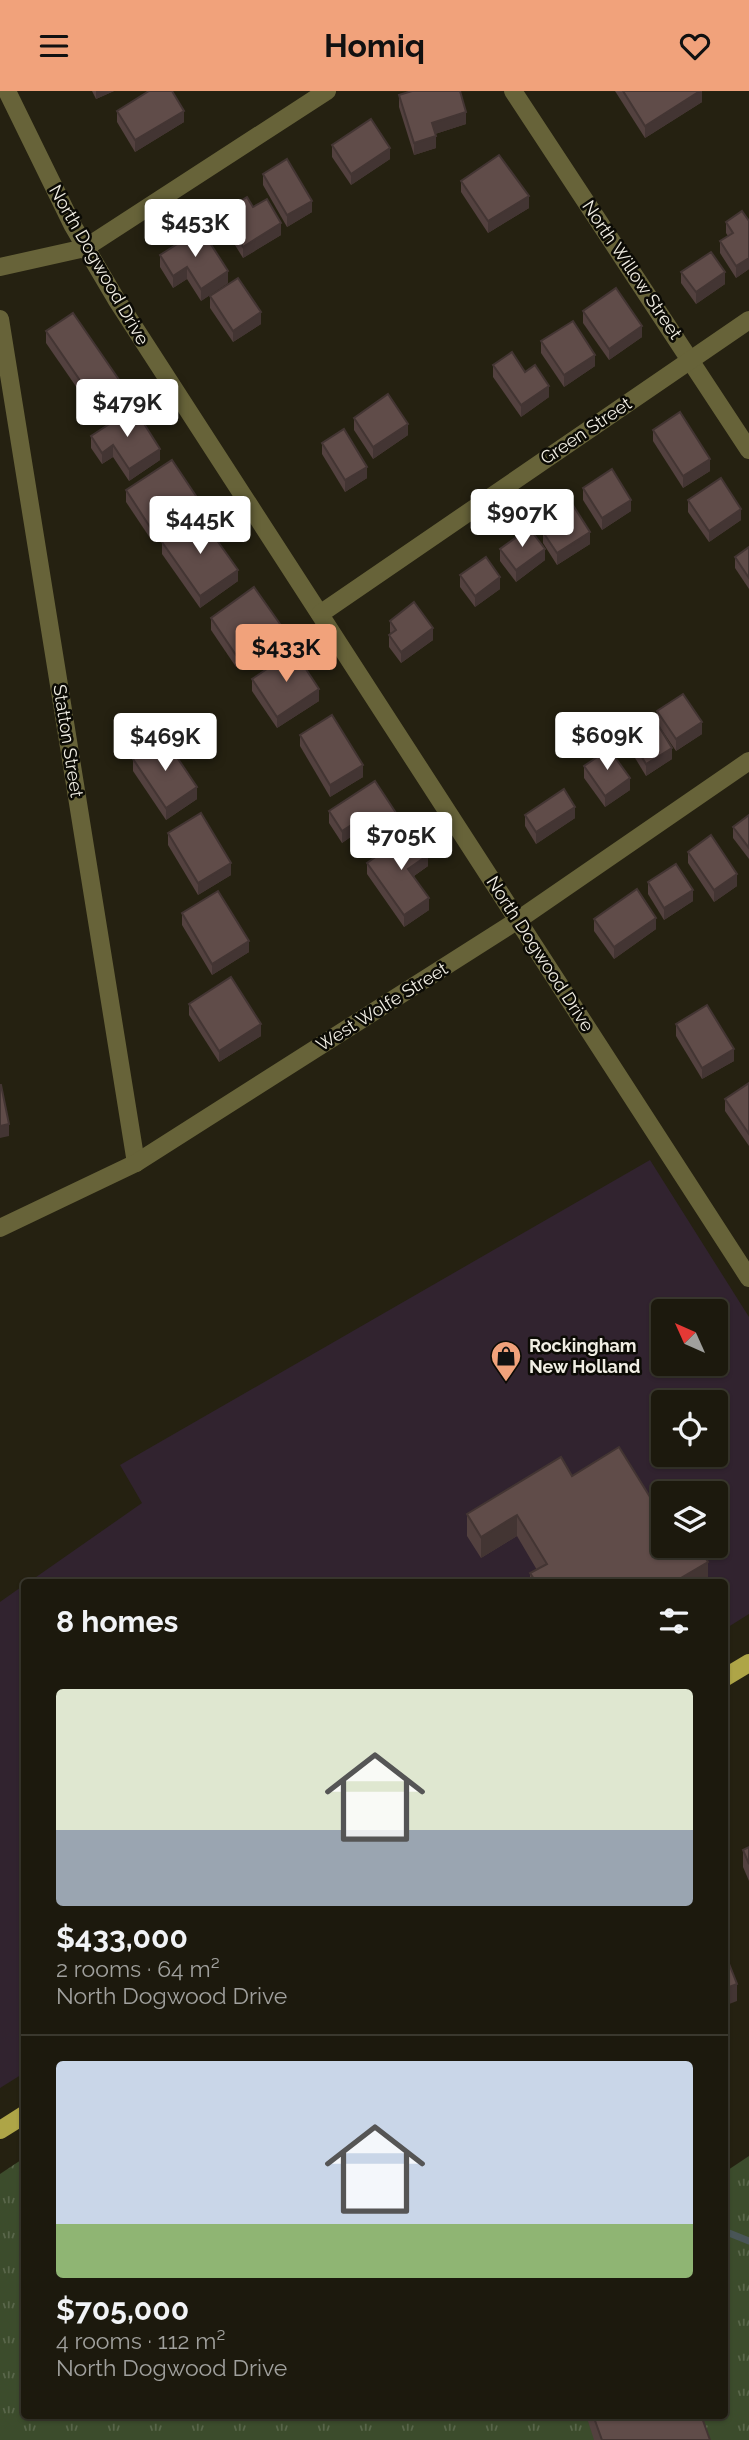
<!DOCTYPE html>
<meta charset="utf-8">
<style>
body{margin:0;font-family:Raleway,sans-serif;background:#29261b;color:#f1f3f6;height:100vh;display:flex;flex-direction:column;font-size:26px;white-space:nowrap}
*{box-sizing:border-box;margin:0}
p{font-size:23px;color:#a0a09d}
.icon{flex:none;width:38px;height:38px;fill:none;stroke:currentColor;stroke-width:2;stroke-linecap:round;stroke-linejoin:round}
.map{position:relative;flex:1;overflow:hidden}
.panel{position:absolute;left:21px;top:1488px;width:707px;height:840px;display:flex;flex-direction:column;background:#1c190d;border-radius:7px;box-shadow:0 2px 5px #0004,0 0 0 2px #3a382e}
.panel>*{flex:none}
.needle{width:46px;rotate:315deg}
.buttons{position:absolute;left:651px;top:1208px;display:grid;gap:14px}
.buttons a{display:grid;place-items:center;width:77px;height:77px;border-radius:7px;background:#1c190d;box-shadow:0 2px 5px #0004,0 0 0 2px #3a382e;font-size:35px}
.price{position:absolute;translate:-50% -60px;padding:0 16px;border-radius:7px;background:#fff;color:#222;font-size:23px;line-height:46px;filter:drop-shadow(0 2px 4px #0008)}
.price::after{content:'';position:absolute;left:50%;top:42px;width:21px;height:16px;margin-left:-10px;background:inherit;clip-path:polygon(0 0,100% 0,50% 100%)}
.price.on{background:#f1a27b;color:#111}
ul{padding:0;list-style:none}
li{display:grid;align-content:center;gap:14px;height:371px;padding:0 35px}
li+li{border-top:2px solid #3a382e}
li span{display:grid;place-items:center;height:217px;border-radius:7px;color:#555}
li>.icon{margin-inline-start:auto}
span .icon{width:126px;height:126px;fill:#fffc;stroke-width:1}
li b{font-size:30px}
h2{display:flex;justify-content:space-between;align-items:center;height:84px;padding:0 35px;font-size:30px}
header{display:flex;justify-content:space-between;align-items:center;height:91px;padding:0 35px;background:#f1a27b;color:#111;font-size:32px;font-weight:700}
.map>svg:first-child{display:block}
.commercial{fill:#31232f;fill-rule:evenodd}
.park{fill:url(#park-tufts)}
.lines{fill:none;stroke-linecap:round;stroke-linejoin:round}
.stream{stroke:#495557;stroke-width:7}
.street{stroke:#676339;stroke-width:18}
.primary{stroke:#aea547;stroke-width:18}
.wall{fill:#53413f}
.shaded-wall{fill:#433533}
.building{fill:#604c49;stroke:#433533;stroke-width:2}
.labels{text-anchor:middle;stroke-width:5;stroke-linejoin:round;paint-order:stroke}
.street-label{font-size:18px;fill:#f1eee4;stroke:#0c0b05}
.poi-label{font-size:18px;font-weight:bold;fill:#f1eee4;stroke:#0c0b05;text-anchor:start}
</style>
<header><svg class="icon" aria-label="menu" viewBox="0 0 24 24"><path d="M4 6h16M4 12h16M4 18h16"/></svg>Homiq<svg class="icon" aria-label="heart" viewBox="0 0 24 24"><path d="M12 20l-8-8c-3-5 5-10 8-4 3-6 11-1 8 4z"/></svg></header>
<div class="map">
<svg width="749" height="2349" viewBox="0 0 749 2349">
<defs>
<pattern id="park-tufts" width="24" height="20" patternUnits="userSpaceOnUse" patternTransform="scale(1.75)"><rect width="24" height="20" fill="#3c4c2c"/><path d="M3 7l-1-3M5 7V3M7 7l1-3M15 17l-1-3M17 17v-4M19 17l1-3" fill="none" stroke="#59664a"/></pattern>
</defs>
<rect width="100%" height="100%" fill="#252111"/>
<g class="commercial">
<path d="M650,1069L749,1226V1523L725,1538L724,1491H29L142,1412L120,1374ZM663,1220H716V1272H663ZM663,1311H716V1363H663ZM663,1402H716V1454H663Z"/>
<path d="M24,1494V1982L0,1997V1511Z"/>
</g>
<path class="park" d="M749,2065V2349H0V2083L24,2067V2324H724L725,2081Z"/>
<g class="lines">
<path class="stream" d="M724,2140L749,2150"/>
<g class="street">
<path d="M7,0L73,135L116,208L749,1187"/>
<path d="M513,0L749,359"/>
<path d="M0,176L85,157L327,0"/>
<path d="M0,228L136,1072"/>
<path d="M320,523L749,229"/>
<path d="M0,1137L136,1072L518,829L749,670"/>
</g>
<g class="primary">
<path d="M724,1587L749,1572"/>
<path d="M0,2039L24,2024"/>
</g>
</g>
<g class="wall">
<path d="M92,0H114L96,8Z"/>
<path d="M615,0H702V11L645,47Z"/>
<path d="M399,4L466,33L435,43L436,57L414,64L399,16Z"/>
<path d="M117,20L184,31L135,61L117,31Z"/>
<path d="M332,54L390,68L351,94L332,66Z"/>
<path d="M263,83L312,121L287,136L263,94Z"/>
<path d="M461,90L529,117L488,142L461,101Z"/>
<path d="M253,116L281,144L243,167L222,133V121Z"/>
<path d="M749,130V178L736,187L720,162V150L728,145L726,142V131Z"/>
<path d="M160,164L228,192L201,210L187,188L173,197L160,176Z"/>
<path d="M681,181L725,193L696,213L681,192Z"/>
<path d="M210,205L261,233L233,251L210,217Z"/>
<path d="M583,220L642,246L609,269L583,232Z"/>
<path d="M46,240L124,308L97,326L46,252Z"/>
<path d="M541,250L595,275L564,296L541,262Z"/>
<path d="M493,274L549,306L521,326L493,286Z"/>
<path d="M354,327L408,344L373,368L354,339Z"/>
<path d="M653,339L710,380L683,397L653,350Z"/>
<path d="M91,345L160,369L129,390L113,366L102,373L91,357Z"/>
<path d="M322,352L367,387L345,401L322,363Z"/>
<path d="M583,397L631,420L602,439L583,409Z"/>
<path d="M126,399L196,417L150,447L126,411Z"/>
<path d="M688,409L741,429L709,451L688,421Z"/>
<path d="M543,424L590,453L557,474L543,452V441L545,439L543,436Z"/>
<path d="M162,451L238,490L200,517L162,463Z"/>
<path d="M749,456V498L735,477V466Z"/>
<path d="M500,458L545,469L516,491L500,470Z"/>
<path d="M460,484L500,498L475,516L460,496Z"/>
<path d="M211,527L280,545L236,576L211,539Z"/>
<path d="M390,530L433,549L401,572L389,556V544L391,543L390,541Z"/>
<path d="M252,588L319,610L277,637L252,600Z"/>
<path d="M657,620L702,643L676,660L657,632Z"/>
<path d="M300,644L363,686L330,706L300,655Z"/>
<path d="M632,650L672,668L646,685L632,662Z"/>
<path d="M133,668L197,708L166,729L133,680Z"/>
<path d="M584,675L630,699L605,716L584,687Z"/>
<path d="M329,720L398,737L370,756L359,740L342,752L329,732Z"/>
<path d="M525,724L575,727L536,753L525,735Z"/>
<path d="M749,724V768L733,747V736Z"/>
<path d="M168,742L231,784L198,804L168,754Z"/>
<path d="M688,761L737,795L714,811L688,772Z"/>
<path d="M367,772L428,775L414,785L429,819L404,836L367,783Z"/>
<path d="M648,791L693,810L664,829L648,803Z"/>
<path d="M182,822L249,861L212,884L182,834Z"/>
<path d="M594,828L656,838L614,868L594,840Z"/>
<path d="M189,913L261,945L219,971L189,924Z"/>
<path d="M676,933L734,970L702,988L676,945Z"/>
<path d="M749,992V1055L725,1020V1008Z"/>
<path d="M572,1385L660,1422L708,1491H530V1482L537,1479L517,1445L481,1467L467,1445V1423Z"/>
<path d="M749,1756V1790L743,1776V1759Z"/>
<path d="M586,2324H701L710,2349H594Z"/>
</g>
<g class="shaded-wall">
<path d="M96,0H114L96,8Z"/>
<path d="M700,0H702V11L645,47V35Z"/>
<path d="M184,20V31L135,61V49Z"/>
<path d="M466,21V33L432,44V32Z"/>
<path d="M436,45V57L414,64V52Z"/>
<path d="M390,57V68L351,94V83Z"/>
<path d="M529,105V117L488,142V130Z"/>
<path d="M312,110V121L287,136V124Z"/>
<path d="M281,132V144L243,167V156Z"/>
<path d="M749,167V178L736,187V175Z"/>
<path d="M187,176V188L173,197V185Z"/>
<path d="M228,180V192L201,210V198Z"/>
<path d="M725,181V193L696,213V201Z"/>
<path d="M261,221V233L233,251V240Z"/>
<path d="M642,235V246L609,269V258Z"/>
<path d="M595,264V275L564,296V284Z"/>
<path d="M549,295V306L521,326V314Z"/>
<path d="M124,296V308L97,326V314Z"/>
<path d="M408,333V344L373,368V356Z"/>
<path d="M113,354V366L102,373V362Z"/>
<path d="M160,358V369L129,390V378Z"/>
<path d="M710,368V380L683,397V385Z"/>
<path d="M367,376V387L345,401V389Z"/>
<path d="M196,405V417L150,447V436Z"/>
<path d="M631,409V420L602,439V427Z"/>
<path d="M741,418V429L709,451V440Z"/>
<path d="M590,441V453L557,474V462Z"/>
<path d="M545,458V469L516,491V479Z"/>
<path d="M238,479V490L200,517V505Z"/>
<path d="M500,486V498L475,516V505Z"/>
<path d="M280,533V545L236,576V564Z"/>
<path d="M433,537V549L401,572V561Z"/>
<path d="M319,598V610L277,637V626Z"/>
<path d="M702,631V643L676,660V648Z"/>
<path d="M672,657V668L646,685V673Z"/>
<path d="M363,674V686L330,706V694Z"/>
<path d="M630,687V699L605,716V705Z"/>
<path d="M197,696V708L166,729V717Z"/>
<path d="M575,716V727L536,753V741Z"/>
<path d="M398,725V737L370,756V744Z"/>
<path d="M359,729V740L342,752V740Z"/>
<path d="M428,764V775L408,789V778Z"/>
<path d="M231,772V784L198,804V792Z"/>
<path d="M737,783V795L714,811V799Z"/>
<path d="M693,799V810L664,829V817Z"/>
<path d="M429,807V819L404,836V824Z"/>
<path d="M656,827V838L614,868V856Z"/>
<path d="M249,850V861L212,884V873Z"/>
<path d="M261,933V945L219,971V960Z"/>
<path d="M734,958V970L702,988V977Z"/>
<path d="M9,1033V1045L0,1047V1035Z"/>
<path d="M517,1424V1445L481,1467V1446Z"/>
<path d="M708,1471V1491H674Z"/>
<path d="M737,1893V1910L724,1915V1898Z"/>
</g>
<g class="building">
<path d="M149,0H172L184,20L135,49L117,20Z"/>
<path d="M412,0H460L466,21L432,32L436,45L414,52L399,4Z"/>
<path d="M623,0H700L645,35Z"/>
<path d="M371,28L390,57L351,83L332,54Z"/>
<path d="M499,64L529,105L488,130L461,90Z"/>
<path d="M287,68L312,110L287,124L263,83Z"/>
<path d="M247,106L253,116L267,108L281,132L243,156L222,121Z"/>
<path d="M742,120L749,130V167L736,175L720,150L733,142L726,131Z"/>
<path d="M201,138L228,180L201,198L187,176L173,185L160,164Z"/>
<path d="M711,161L725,181L696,201L681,181Z"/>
<path d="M238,187L261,221L233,240L210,205Z"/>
<path d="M616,197L642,235L609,258L583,220Z"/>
<path d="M73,222L124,296L97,314L46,240Z"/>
<path d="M573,230L595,264L564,284L541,250Z"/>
<path d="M512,261L525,281L535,274L549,295L521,314L493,274Z"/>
<path d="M388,303L408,333L373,356L354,327Z"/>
<path d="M134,317L160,358L129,378L113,354L102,362L91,345Z"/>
<path d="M680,321L710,368L683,385L653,339Z"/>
<path d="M344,338L367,376L345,389L322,352Z"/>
<path d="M172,369L196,405L150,436L126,399Z"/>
<path d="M612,378L631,409L602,427L583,397Z"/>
<path d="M721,387L741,418L709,440L688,409Z"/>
<path d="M569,408L590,441L557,462L543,441L551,436L543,424Z"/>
<path d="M199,424L238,479L200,505L162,451Z"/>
<path d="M529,437L545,458L516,479L500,458Z"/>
<path d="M749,456V487L735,466Z"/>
<path d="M486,466L500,486L475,505L460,484Z"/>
<path d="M254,496L280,533L236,564L211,527Z"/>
<path d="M414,511L433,537L401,561L389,544L396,539L390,530Z"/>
<path d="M294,560L319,598L277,626L252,588Z"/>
<path d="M683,603L702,631L676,648L657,620Z"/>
<path d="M332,624L363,674L330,694L300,644Z"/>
<path d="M658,634L672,657L646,673L632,650Z"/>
<path d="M164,647L197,696L166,717L133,668Z"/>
<path d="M609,658L630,687L605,705L584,675Z"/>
<path d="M375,690L398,725L370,744L359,729L342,740L329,720Z"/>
<path d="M564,698L575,716L536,741L525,724Z"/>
<path d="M201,722L231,772L198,792L168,742Z"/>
<path d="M749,724V757L733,736Z"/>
<path d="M412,740L428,764L408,778L429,807L404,824L367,772Z"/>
<path d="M711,744L737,783L714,799L688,761Z"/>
<path d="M676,773L693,799L664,817L648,791Z"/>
<path d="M637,798L656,827L614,856L594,828Z"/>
<path d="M218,800L249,850L212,873L182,822Z"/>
<path d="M231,886L261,933L219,960L189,913Z"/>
<path d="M707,914L734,958L702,977L676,933Z"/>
<path d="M749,992V1043L725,1008Z"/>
<path d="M0,994H1L9,1033L0,1035Z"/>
<path d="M619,1356L660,1422L663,1420V1454H698L708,1471L674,1491H536L530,1482L547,1473L517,1424L481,1446L467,1423L561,1366L572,1385Z"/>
<path d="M749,1756V1773L743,1759Z"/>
<path d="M724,1860L737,1893L724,1898Z"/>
<path d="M593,2324H701L710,2349H602Z"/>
</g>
<defs>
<g id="shop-pin" transform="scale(1.575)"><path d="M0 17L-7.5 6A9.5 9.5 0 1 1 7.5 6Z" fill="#f1a27b" stroke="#0c0b05"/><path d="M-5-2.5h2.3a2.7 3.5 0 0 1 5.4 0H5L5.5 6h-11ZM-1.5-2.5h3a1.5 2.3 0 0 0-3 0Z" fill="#111"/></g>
</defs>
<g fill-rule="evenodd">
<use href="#shop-pin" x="506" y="1265"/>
</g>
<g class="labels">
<g class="street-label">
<text transform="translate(99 174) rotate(60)" y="6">North Dogwood Drive</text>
<text transform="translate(632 179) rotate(56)" y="6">North Willow Street</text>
<text transform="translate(586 340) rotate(-34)" y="6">Green Street</text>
<text transform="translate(68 650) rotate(81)" y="6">Statton Street</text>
<text transform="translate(540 863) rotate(57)" y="6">North Dogwood Drive</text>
<text transform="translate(382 916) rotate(-32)" y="6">West Wolfe Street</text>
</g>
<g class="poi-label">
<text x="529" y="1261">Rockingham<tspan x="529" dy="21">New Holland</tspan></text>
</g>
</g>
</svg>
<div class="buttons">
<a><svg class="needle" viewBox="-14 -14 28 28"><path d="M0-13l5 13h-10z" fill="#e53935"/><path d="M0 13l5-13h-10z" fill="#a0a09d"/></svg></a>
<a><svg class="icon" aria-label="locate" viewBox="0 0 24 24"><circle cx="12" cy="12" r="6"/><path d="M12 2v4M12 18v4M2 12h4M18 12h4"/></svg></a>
<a><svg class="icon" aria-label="layers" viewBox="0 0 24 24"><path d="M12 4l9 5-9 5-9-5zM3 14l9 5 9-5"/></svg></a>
</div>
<b class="price" style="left:195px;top:168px">$453K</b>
<b class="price" style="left:127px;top:348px">$479K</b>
<b class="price" style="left:522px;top:458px">$907K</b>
<b class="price" style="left:200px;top:465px">$445K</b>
<b class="price on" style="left:286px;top:593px">$433K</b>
<b class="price" style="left:607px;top:681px">$609K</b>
<b class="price" style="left:165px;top:682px">$469K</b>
<b class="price" style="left:401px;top:781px">$705K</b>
<section class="panel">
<h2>8 homes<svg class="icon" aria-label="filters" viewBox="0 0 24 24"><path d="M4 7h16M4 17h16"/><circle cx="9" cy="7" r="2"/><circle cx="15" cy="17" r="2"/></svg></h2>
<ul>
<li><span style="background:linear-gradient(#dfe7d0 65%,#9aa5b1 0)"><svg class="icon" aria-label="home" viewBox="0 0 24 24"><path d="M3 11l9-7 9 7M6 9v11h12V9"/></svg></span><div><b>$433,000</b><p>2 rooms · 64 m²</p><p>North Dogwood Drive</p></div></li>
<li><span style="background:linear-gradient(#c9d6e8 75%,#8fb573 0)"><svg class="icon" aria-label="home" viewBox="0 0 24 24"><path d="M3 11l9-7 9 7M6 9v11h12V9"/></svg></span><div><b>$705,000</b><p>4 rooms · 112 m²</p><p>North Dogwood Drive</p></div></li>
</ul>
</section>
</div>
